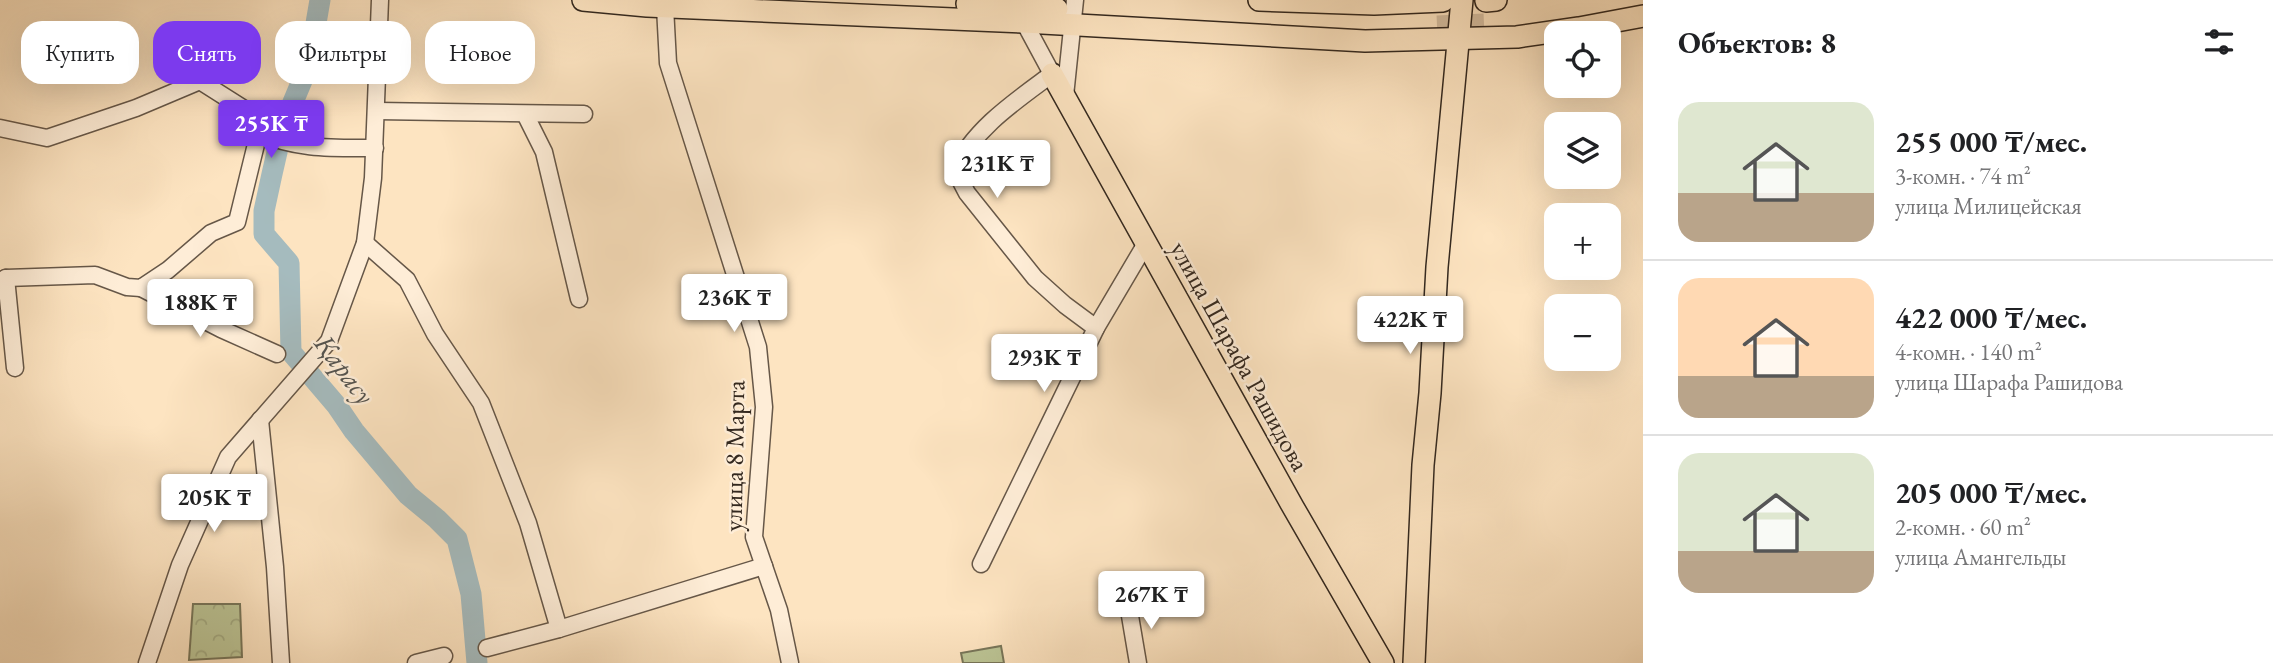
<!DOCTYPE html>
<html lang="ru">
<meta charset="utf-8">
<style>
body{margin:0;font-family:"EB Garamond",serif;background:#f2f2f2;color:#202124;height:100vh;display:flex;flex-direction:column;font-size:26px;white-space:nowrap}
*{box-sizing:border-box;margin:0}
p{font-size:23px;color:#757577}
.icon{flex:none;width:38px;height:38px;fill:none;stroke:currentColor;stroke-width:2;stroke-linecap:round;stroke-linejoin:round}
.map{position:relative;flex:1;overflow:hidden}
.details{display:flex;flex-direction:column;background:#fff;width:630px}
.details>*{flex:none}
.banner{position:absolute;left:21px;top:21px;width:665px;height:63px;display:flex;gap:14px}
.buttons{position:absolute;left:1544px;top:21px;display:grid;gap:14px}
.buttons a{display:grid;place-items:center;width:77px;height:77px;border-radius:14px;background:#fff;box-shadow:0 7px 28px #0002;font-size:35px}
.price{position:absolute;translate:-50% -60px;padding:0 16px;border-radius:7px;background:#fff;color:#222;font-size:23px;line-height:46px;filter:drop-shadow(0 2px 4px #0008)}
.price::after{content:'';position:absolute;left:50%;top:42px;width:21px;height:16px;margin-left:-10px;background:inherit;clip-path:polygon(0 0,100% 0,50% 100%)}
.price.active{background:#7c3aed;color:#fff}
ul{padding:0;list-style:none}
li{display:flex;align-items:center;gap:21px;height:175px;padding:0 35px}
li+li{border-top:2px solid #e0e0e0}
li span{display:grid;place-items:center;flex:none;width:196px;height:140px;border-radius:21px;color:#555}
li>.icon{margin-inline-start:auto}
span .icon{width:84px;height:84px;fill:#fffc;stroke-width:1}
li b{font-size:30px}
h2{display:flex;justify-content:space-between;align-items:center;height:84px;padding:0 35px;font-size:30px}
.tag{padding:0 24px;border-radius:21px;background:#fff;box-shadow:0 7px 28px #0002;font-size:24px;line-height:63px}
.tag.active{background:#7c3aed;color:#fff}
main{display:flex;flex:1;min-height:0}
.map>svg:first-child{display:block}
.park{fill:url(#park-crowns);stroke:#78765a;stroke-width:2}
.pitch{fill:#bcc596;stroke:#78765a;stroke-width:2}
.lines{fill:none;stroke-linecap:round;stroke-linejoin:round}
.river{stroke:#a5bbbe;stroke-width:21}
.major-tunnel{stroke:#d5bea1;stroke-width:21;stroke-dasharray:21 10;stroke-linecap:butt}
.minor-casing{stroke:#665748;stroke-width:19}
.major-casing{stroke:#33281f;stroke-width:24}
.minor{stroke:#feedd7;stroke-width:16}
.major{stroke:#fde4c1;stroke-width:21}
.labels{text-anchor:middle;stroke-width:5;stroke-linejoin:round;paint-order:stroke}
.street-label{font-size:26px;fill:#33281f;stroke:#feedd7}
.water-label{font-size:28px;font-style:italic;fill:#55544f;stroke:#feedd7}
</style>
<main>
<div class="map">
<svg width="1643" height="663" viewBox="0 0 1643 663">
<defs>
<pattern id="park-crowns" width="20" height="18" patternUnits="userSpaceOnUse" patternTransform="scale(1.75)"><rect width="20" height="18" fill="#bcc596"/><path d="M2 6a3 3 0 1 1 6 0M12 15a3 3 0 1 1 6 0" fill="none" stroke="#a2a981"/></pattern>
</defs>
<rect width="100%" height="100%" fill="#fde4c1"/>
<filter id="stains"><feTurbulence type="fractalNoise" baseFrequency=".00286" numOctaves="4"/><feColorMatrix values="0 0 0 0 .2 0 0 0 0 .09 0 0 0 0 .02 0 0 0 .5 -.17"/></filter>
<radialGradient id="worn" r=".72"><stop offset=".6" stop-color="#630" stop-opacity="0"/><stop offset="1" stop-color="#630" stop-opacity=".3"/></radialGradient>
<path class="park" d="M193,604H240L242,657L189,660Z"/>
<path class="pitch" d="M1001,646L1004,663H963L961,653Z"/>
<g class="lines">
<path class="river" d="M320,0L309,64L283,126L272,174L264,211V234L289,263L291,352L337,406L354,431L408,495L437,519L457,539L471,594L477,663"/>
<path class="major-tunnel" d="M1437,26L1484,24"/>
<g class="minor-casing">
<g id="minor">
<path d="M665,7L668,63L758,347L764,407L754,537L779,610L790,663"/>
<path d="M1024,22L1052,74C1017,100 973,129 955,170L967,193L1035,278L1065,305L1096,328"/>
<path d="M1065,96L1075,0"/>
<path d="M377,111L584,114"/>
<path d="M525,114L544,152L579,299"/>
<path d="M0,128L47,138L136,108L200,81L252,114L259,132L237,222L211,233L168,270L141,288L127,287L95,275L6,278L0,281"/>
<path d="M259,132C294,150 336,148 375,148"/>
<path d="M365,243L407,280L435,334L481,403L528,523L559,629"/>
<path d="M6,278L15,368"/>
<path d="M141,288L221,329L277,354"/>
<path d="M260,420L275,567L281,663"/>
<path d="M214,489L248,501"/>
<path d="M981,564L1096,328L1145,245"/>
<path d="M1128,604L1138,663"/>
<path d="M487,648L559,629L764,566"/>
<path d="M147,663L180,565L228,457L329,341L365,243L373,178L380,0"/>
<path d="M416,663L444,656"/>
</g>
</g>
<g class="major-casing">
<g id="major">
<path d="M583,0L647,6L1024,22L1365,41L1517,37L1579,28L1643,16"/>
<path d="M1259,0L1374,4L1443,1"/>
<path d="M1486,1L1496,0"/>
<path d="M967,4L1057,9"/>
<path d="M1052,74L1293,507L1383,663"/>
<path d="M1414,663L1423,465L1430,393L1437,267L1462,0"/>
</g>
</g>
<use href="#minor" class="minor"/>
<use href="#major" class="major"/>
</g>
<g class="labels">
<g class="street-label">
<text transform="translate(1240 356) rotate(61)" y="9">улица Шарафа Рашидова</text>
<text transform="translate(734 456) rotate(-89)" y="9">улица 8 Марта</text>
</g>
<g class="water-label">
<text transform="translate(345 369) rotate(53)" y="10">Қарасу</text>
</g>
</g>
<rect width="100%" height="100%" filter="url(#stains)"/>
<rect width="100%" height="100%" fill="url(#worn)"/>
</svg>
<div class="buttons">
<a><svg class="icon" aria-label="locate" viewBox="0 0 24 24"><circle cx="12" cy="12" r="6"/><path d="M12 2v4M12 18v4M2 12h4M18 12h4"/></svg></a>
<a><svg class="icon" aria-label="layers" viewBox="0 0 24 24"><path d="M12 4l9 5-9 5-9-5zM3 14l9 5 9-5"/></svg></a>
<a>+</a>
<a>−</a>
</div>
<b class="price active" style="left:271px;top:160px">255K ₸</b>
<b class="price" style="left:997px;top:200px">231K ₸</b>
<b class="price" style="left:734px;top:334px">236K ₸</b>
<b class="price" style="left:200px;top:339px">188K ₸</b>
<b class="price" style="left:1410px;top:356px">422K ₸</b>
<b class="price" style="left:1044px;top:394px">293K ₸</b>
<b class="price" style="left:214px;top:534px">205K ₸</b>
<b class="price" style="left:1151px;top:631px">267K ₸</b>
<div class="banner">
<a class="tag">Купить</a>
<a class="tag active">Снять</a>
<a class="tag">Фильтры</a>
<a class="tag">Новое</a>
</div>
</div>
<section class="details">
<h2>Объектов: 8<svg class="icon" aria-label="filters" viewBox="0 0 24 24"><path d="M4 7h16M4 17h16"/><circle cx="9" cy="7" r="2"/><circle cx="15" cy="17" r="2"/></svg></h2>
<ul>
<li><span style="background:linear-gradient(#dfe7d0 65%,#b9a48a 0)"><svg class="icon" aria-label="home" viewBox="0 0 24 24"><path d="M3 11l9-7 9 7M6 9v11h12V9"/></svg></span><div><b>255 000 ₸/мес.</b><p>3-комн. · 74 m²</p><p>улица Милицейская</p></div></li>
<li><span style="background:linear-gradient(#ffd9b3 70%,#b9a48a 0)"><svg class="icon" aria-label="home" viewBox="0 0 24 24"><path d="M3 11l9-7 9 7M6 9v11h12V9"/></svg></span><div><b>422 000 ₸/мес.</b><p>4-комн. · 140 m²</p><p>улица Шарафа Рашидова</p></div></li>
<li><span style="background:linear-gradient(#dfe7d0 70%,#b9a48a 0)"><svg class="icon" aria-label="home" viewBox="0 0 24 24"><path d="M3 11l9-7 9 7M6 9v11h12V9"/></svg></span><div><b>205 000 ₸/мес.</b><p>2-комн. · 60 m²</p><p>улица Амангельды</p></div></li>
</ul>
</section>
</main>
